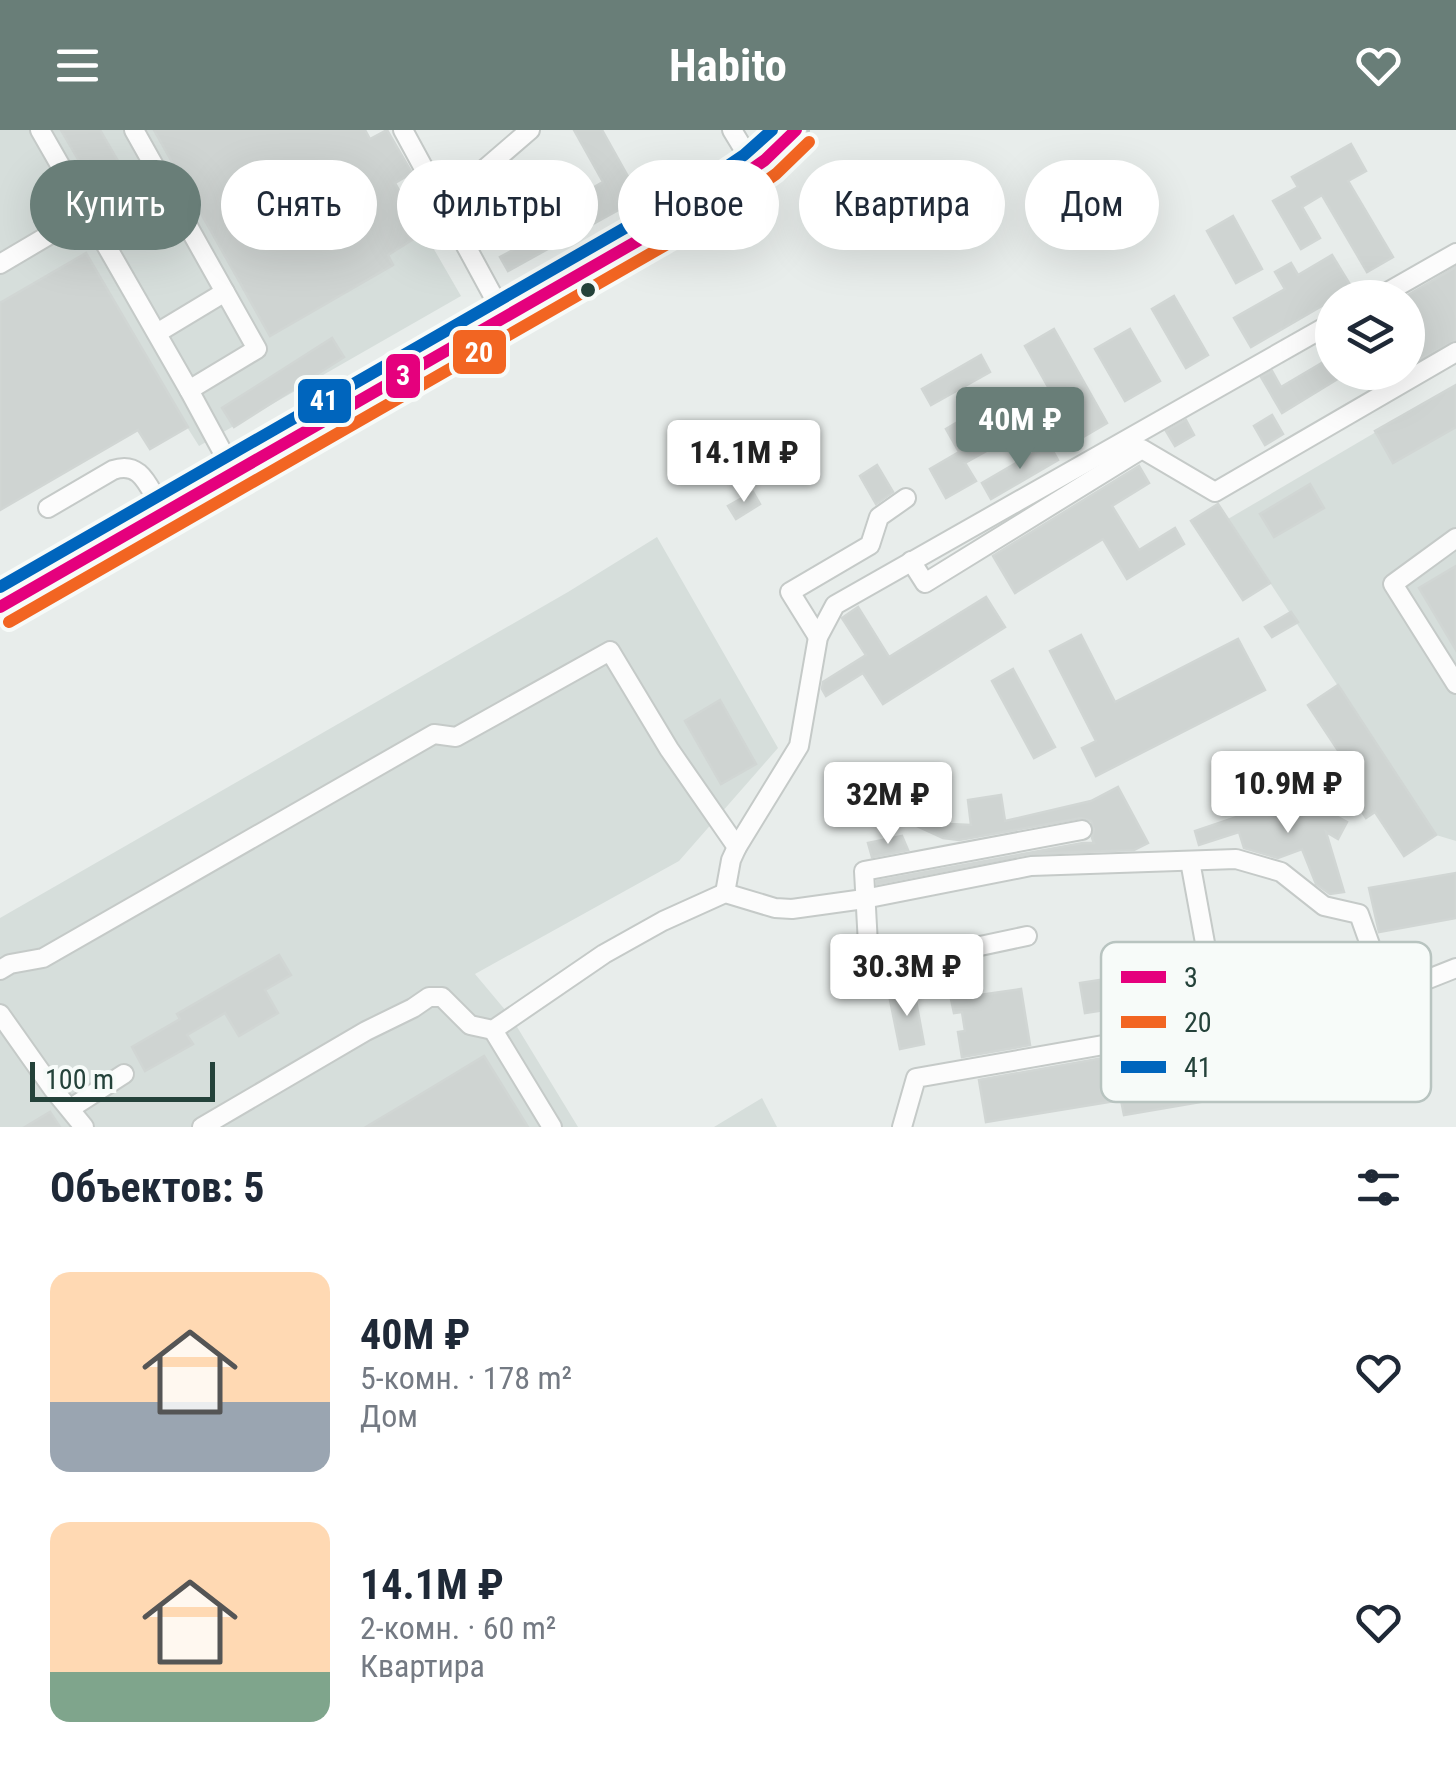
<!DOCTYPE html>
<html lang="ru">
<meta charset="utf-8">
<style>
body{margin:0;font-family:"Roboto Condensed",sans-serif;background:#f6f6f7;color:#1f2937;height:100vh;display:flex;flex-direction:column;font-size:38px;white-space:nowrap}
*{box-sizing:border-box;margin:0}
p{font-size:32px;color:#747a83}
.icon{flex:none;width:55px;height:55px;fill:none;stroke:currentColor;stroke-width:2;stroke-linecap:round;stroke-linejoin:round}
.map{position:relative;height:997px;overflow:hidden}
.details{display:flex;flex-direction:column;background:#fff;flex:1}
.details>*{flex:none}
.top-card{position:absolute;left:30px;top:30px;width:1398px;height:90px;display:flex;gap:20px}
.buttons{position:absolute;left:1315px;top:150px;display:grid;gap:20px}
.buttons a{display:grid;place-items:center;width:110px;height:110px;border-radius:50%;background:#fff;box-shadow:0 10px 40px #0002;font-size:50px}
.scale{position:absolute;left:30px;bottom:25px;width:185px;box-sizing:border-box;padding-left:10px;border:5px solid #24423a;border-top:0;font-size:28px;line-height:35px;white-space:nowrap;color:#24423a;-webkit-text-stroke:8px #f7fbf9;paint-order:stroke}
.price{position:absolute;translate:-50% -85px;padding:0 22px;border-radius:10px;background:#fff;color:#222;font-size:32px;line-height:65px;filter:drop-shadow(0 2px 5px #0008)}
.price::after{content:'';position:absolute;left:50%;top:60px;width:30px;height:22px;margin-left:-15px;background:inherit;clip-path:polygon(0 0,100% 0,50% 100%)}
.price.selected{background:#697e78;color:#fff}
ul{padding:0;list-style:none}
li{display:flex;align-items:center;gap:30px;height:250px;padding:0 50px}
li span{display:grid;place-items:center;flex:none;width:280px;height:200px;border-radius:20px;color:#555}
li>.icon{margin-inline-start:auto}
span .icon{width:120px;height:120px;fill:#fffc;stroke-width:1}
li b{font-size:42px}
h2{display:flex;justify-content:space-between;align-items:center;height:120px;padding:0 50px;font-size:42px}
.pill{padding:0 35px;border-radius:45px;background:#fff;box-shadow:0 10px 40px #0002;font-size:35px;line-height:90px}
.pill.selected{background:#697e78;color:#fff}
header{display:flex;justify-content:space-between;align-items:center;height:130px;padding:0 50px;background:#697e78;color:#fff;font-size:45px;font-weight:700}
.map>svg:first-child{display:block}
.built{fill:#d6dedb}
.building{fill:#cfd4d2;stroke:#d1d6d4;stroke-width:2.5}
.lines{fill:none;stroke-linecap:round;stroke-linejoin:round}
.minor-casing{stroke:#c5cac8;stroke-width:22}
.major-casing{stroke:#c3ccc9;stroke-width:28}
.minor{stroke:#fcfcfc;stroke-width:18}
.major{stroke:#cfd7d5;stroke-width:22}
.bus-1-casing{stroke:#f7fbf9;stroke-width:20}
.bus-2-casing{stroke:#f7fbf9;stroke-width:20}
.bus-3-casing{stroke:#f7fbf9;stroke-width:20}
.bus-1{stroke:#e5007d;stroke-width:12}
.bus-2{stroke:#f26522;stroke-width:12}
.bus-3{stroke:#0065bd;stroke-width:12}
.bus-dot{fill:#24423a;stroke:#f7fbf9;stroke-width:4}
.key{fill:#f7fbf9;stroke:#b8c4c0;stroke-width:2.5}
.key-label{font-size:28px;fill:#24423a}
.line-badge{stroke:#f7fbf9;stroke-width:4}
.badge-label{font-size:28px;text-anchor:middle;font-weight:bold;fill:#fff}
</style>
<header><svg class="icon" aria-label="menu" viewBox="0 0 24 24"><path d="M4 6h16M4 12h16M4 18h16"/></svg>Habito<svg class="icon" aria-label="heart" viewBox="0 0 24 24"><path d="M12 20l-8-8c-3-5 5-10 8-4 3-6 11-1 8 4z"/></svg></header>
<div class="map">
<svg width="1456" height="997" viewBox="0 0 1456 997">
<rect width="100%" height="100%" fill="#e8edeb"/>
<g class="built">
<path d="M0,0H365L461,166L199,316L187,297L150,319L138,300L0,380Z"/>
<path d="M1456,255V711L1436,705L1228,389Z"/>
<path d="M657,407L778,618L679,731L475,844L511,887L578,997H0V788L568,462Z"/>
<path d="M762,968L777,997H714Z"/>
</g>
<g class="building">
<path d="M61,0H100L136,62L107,79Z"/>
<path d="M154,0H365L370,9L387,0L412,43L395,53L423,103L388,125L393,135L270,206Z"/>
<path d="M574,0H602L640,68L508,141L500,127L537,107L529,93L603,52Z"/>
<path d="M1351,14L1366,41L1348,51L1393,127L1367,142L1322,65L1302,77L1320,108L1301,119L1273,71L1298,57L1292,47Z"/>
<path d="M1233,86L1262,139L1236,153L1207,101Z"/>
<path d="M86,123L188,297L150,319L138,300L0,380V173Z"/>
<path d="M1332,125L1354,161L1343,168H1332V170L1251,217L1234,188L1285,159L1275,142L1291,133L1298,145Z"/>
<path d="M1456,137V210L1408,236V168H1403Z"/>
<path d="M1174,166L1208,225L1186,238L1152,179Z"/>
<path d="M1054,199L1107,293L1078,310L1025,216Z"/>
<path d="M1130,199L1160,251L1125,271L1095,219Z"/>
<path d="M332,208L344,227L234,297L222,278Z"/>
<path d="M981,225L990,242L931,275L922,259Z"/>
<path d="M1332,227V242H1349L1282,283L1261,247L1272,241L1281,257Z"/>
<path d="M1456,255V297L1393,333L1375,301Z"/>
<path d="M995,270L1015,305L965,333L976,351L946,368L930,339L959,322L946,299Z"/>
<path d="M1272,285L1283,304L1265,315L1254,296Z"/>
<path d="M1186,290L1194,305L1175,316L1166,301Z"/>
<path d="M1049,314L1058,330L991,369L982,353Z"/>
<path d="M877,335L893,362L876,374L860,346Z"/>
<path d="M1139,336L1149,353L1112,376L1139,420L1175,398L1184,414L1127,449L1103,409L1015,463L993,426Z"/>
<path d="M1310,354L1324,378L1274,407L1260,384Z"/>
<path d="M753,362L760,374L736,389L728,376Z"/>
<path d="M1218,374L1270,453L1243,470L1191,391Z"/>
<path d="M1456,436V520L1419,458Z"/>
<path d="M986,467L1005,497L883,574L863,543L826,566L822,559L823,552L866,525L842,488L858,477L889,527Z"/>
<path d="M1291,482L1298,492L1272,507L1265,497Z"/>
<path d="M1081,505L1115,572L1238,509L1265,560L1096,646L1082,618L1096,611L1050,521Z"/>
<path d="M1013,539L1055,617L1034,628L992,551Z"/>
<path d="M1338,555L1436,705L1404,726L1375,682L1366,688L1338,644L1349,637L1308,575Z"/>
<path d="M720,570L756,634L721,654L685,591Z"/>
<path d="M1118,657L1148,713L1134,720L1029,724L877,754V751L1083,713H1094L1092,708L1094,699L1091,691L1081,688L959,710L943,708L865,672L870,660L950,694L971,695L968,670L1001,665L1005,691L1091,671Z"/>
<path d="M1299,666L1347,692L1338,709L1326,702L1344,762L1330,764L1316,754L1302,719L1278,728L1244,718L1239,702L1199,715L1195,701Z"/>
<path d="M902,706L908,720L872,727L868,713Z"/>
<path d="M1456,743V788L1379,802L1369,758Z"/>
<path d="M279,825L291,845L265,860L278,883L239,906L225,883L187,905L193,914L145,941L132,917L180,889L177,884Z"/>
<path d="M1209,833L1213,856L1137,869L1142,896L1114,901L1111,879L1085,883L1080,853Z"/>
<path d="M1021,859L1030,915L962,927L958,902L965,901L962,882L954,883L951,869Z"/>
<path d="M914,860L924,914L900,919L889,865Z"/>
<path d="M1199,911L1201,924L1124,937L1129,965L1210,952L1208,945L1220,943L1224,968L1124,985L1121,970L986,992L979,950Z"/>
<path d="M484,926L528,997H366L431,958Z"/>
<path d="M50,982L60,997H25Z"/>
</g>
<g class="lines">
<g class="minor-casing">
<g id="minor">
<path d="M40,0L189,260L257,219L134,0"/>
<path d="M403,0L498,175"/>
<path d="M732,0L749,28"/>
<path d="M444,74L530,0"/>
<path d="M0,134L88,82"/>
<path d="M1377,168L1456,123"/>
<path d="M157,203L225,162"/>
<path d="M189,260L228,332"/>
<path d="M48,378L113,340C139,331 147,353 158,372"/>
<path d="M1456,408L1393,454L1456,554"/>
<path d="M911,431L925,453L1142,319L1215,362L1456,222"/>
<path d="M818,507L790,462L870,415L879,387L906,368"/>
<path d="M1190,731L1205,813"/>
<path d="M725,763L731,730L737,717L799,616L818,507L835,475L1332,193"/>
<path d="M1027,806L952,822L869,833L864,741L1082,700"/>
<path d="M0,840L10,834L43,828L434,604L456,607L610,521L669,619L737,717"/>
<path d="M1388,865L1456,838"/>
<path d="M0,884L53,959L84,997"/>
<path d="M493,900L552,997"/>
<path d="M71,978L124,944"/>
<path d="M202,997L366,901L413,878L429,867H442L470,895L493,900L604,824L663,791L725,763L775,778L792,779L864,769L1031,736L1236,729L1281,742L1324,776L1359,784L1388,865L916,948L902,997"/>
</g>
</g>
<g class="major-casing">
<path id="major" d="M0,477L707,71C739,50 771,30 796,0"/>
</g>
<use href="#minor" class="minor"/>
<use href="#major" class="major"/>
<g class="bus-1-casing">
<path id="bus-1" d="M0,477L707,71L765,30L796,0"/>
</g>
<g class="bus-2-casing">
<path id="bus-2" d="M9,492L716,86L776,44L809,12"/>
</g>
<g class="bus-3-casing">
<path id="bus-3" d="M0,457L698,56L744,25L772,0"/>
</g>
<use href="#bus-1" class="bus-1"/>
<use href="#bus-2" class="bus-2"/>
<use href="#bus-3" class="bus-3"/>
</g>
<circle class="bus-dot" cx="588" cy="160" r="9"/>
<rect x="1101" y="812" width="330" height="160" rx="15" class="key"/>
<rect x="1121" y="841" width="45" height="12" fill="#e5007d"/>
<rect x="1121" y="886" width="45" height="12" fill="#f26522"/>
<rect x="1121" y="931" width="45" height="12" fill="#0065bd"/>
<g class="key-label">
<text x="1184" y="857">3</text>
<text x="1184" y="902">20</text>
<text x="1184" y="947">41</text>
</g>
<g class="line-badge">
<rect x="451" y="198" width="57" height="48" rx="10" fill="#f26522"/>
<rect x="384" y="222" width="38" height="48" rx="10" fill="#e5007d"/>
<rect x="296" y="247" width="57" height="48" rx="10" fill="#0065bd"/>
</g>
<g class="badge-label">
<text x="479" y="232">20</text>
<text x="403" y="255">3</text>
<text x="324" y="280">41</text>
</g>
</svg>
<div class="buttons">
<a><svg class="icon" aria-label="layers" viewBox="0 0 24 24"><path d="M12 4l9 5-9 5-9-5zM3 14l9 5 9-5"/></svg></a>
</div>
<div class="scale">100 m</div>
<b class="price selected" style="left:1020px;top:342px">40M ₽</b>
<b class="price" style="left:744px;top:375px">14.1M ₽</b>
<b class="price" style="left:1288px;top:706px">10.9M ₽</b>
<b class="price" style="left:888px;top:717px">32M ₽</b>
<b class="price" style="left:907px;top:889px">30.3M ₽</b>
<div class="top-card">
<a class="pill selected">Купить</a>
<a class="pill">Снять</a>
<a class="pill">Фильтры</a>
<a class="pill">Новое</a>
<a class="pill">Квартира</a>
<a class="pill">Дом</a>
</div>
</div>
<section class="details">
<h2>Объектов: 5<svg class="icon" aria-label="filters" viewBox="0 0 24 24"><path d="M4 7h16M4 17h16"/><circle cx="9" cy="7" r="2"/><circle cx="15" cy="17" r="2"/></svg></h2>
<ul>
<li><span style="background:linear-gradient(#ffd9b3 65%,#9aa5b1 0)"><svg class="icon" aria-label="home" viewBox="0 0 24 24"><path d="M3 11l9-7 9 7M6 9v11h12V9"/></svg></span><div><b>40M ₽</b><p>5-комн. · 178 m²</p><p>Дом</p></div><svg class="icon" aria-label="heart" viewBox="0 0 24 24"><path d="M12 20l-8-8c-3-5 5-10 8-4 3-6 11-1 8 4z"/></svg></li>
<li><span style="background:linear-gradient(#ffd9b3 75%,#7fa58c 0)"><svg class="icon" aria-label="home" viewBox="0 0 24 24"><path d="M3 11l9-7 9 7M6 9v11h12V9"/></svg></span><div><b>14.1M ₽</b><p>2-комн. · 60 m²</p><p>Квартира</p></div><svg class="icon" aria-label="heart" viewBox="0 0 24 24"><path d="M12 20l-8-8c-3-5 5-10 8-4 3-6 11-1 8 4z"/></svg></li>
</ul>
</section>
